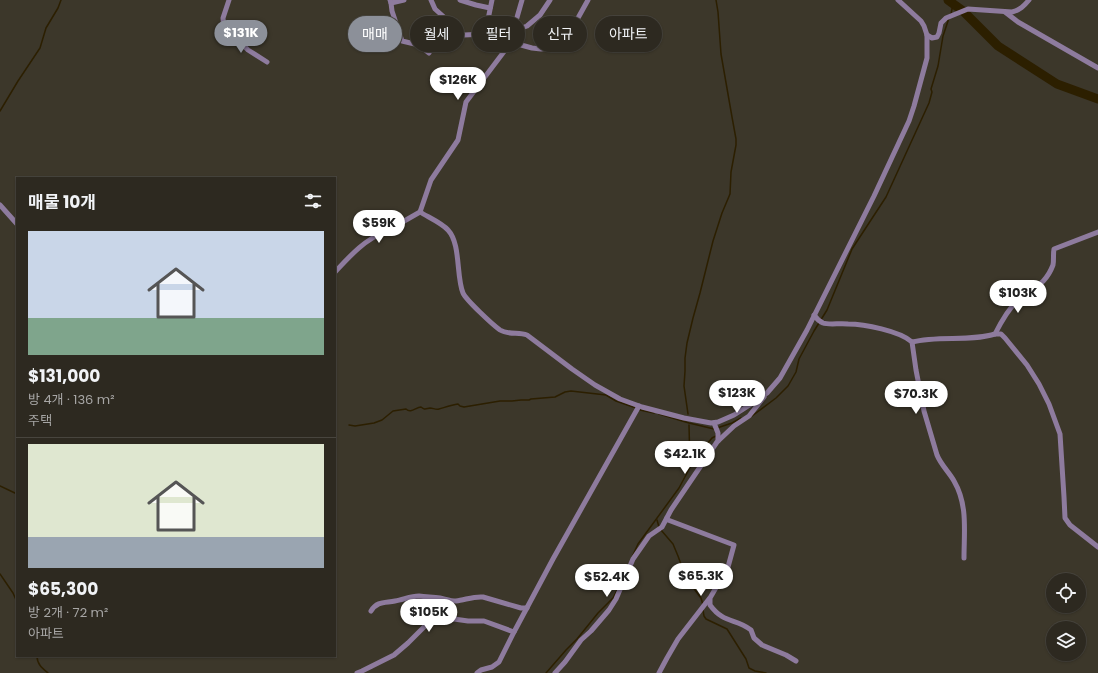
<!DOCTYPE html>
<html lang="ko">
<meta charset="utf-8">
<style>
body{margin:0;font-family:Poppins,"Noto Sans KR",sans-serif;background:#39352d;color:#f1f3f6;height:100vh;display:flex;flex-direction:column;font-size:15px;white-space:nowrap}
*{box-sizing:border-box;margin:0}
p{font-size:13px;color:#a7a6a5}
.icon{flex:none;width:22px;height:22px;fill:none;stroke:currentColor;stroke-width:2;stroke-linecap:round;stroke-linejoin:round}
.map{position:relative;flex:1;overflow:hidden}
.sheet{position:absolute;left:16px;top:177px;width:320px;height:480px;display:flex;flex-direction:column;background:#2d2920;border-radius:0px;box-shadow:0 1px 3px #0004,0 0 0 1px #48453e}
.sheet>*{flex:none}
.hud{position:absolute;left:348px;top:16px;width:380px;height:36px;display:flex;gap:8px}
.controls{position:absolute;left:1046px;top:573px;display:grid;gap:8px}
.controls a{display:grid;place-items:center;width:40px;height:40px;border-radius:50%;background:#2d2920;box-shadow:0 1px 3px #0004,0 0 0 1px #48453e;font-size:20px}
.price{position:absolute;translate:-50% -34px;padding:0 9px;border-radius:14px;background:#fff;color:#222;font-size:13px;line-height:26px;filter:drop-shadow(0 1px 2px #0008)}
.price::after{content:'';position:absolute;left:50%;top:24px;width:12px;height:9px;margin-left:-6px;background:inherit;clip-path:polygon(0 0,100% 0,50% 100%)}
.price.active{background:#8c9099;color:#fff}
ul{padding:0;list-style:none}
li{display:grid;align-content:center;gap:8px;height:212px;padding:0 12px}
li+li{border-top:1px solid #48453e}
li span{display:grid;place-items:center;height:124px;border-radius:0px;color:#555}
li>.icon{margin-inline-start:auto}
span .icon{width:72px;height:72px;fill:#fffc;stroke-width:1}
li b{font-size:17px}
h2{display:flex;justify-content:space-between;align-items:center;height:48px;padding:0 12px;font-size:17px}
.chip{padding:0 14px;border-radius:18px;background:#2d2920;box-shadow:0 1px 3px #0004,0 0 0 1px #48453e;font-size:14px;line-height:36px}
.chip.active{background:#8c9099;color:#fff}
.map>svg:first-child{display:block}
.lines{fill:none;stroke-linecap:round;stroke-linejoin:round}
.stream{stroke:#2c1f00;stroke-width:1.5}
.river{stroke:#2c1f00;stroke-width:9}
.minor{stroke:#8e7b9e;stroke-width:5}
</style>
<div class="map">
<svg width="1098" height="673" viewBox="0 0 1098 673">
<rect width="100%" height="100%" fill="#3c372a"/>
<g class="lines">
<g class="stream">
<path d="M951,14L953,4"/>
<path d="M0,111L18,81L40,48L46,28L58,8L61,0"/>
<path d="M640,410L654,413"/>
<path d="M659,414L689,423L714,429L732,423L741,418"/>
<path d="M688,414L684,386L685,371V358L687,343L693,318L700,293L713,241L722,213L730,194L731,172L736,145V139L732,117L721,54L718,12L716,0"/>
<path d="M752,416L776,398L788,386L796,372L799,359L814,331L827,310L852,249L886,197L929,103L932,92L931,89L938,66L943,36L949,18"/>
<path d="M349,425L355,426L374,423L382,420L393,411L406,409C411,414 416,407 421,407C425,410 425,409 430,408C433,408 436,410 439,409C446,407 452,405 458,404L460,406L464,407L500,401H512L521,400H529L531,399L555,397L565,392L571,391L606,395L616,401L636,408"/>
<path d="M689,425L690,465"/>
<path d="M0,486L17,494"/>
<path d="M657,520L659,527"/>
<path d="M661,530L673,544L678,556L686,578L701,598L703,605"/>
<path d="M632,557L638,544L679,488L695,458L712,438L716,436"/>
<path d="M0,574L13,593L17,602"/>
<path d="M703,610L704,616L706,619L727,629L746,659L749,668L755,671L766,673"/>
<path d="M37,656C37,664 42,668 48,673"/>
<path d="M546,673L566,650L577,639L598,613L613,598L618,588"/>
</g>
<path class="river" d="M948,0L963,11L998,46L1057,84L1098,99"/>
<g class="minor">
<path d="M229,0L223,18L224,29L232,34L248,50L267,62"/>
<path d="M390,0L391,3L392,11L402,41L419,45L429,53"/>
<path d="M431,0L435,9L464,35L485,34L492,0"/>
<path d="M460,0L476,5L490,8"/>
<path d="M391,3L404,0"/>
<path d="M1005,12L1018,22L1098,68"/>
<path d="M514,31L527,26L540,15L550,0"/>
<path d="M927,35L932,38L937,37L939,33L941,23L946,18L968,9L1012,12C1020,10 1024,6 1029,0"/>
<path d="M510,42L532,48L541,49L549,48L562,45L568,36L588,0"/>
<path d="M0,205L17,224"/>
<path d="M420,212C428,217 442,223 448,230C461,244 456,276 463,293C466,300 493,325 500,330C508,335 519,332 527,335L572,369L595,385L620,399L642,407L684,418L711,423L718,422L734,415L756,401L767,393L780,378L807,330L874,196L909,121L914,106L927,58V35L924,26L921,21L898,0"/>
<path d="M335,272C349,257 365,239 385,232L420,212L431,180L458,140L466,102L509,45L522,0"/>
<path d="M814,315C816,318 819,321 823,323C828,325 841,323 848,324C864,324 900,331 912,342L916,370L924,411L937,455C941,465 949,472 954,481C968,505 964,531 964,558"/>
<path d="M995,334H1001L1005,338L1027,365L1039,384L1049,404L1060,434L1064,497L1065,518L1070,525L1098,547"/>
<path d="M912,342C939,335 969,342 995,334C1001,322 1008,309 1018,300C1033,287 1045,286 1053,265C1054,260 1053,254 1054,249L1098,232"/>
<path d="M714,423L718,433V441"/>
<path d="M667,518L668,520L734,545L728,567L710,598V605C724,624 735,618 751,630L754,638L762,645L786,655L796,661"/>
<path d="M371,611C377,601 385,603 395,601C403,600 410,596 419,596C426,597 433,597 440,598C445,599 451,601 456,601C465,600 474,596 483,597L521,608H527"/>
<path d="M357,673L362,671L394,655L408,643L425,626L433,621L439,619H454L468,621H484L514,632"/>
<path d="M477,673L481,670L492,667L499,662L514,632L553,559L639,406"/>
<path d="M555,673L565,662L581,640L591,631L609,610L616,599L633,559L649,536L662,527L671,510L717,442L734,426L749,416L764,397"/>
<path d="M659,673L667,658L678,639L709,599"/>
</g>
</g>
</svg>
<div class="controls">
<a><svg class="icon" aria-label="locate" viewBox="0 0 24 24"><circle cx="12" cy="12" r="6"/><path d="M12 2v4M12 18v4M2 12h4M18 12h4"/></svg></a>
<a><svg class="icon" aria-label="layers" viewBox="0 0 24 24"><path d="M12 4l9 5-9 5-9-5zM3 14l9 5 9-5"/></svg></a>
</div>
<b class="price active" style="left:241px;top:54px">$131K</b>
<b class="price" style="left:458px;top:101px">$126K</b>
<b class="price" style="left:379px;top:244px">$59K</b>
<b class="price" style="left:1018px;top:314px">$103K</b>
<b class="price" style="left:737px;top:414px">$123K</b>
<b class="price" style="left:916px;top:415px">$70.3K</b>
<b class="price" style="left:685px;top:475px">$42.1K</b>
<b class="price" style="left:701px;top:597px">$65.3K</b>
<b class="price" style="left:607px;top:598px">$52.4K</b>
<b class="price" style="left:429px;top:633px">$105K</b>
<div class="hud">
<a class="chip active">매매</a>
<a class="chip">월세</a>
<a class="chip">필터</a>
<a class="chip">신규</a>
<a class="chip">아파트</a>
</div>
<section class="sheet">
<h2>매물 10개<svg class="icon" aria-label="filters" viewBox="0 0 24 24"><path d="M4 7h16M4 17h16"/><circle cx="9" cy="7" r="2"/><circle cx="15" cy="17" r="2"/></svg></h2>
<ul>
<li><span style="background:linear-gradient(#c9d6e8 70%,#7fa58c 0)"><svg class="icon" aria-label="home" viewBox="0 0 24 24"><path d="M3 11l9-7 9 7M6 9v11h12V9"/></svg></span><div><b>$131,000</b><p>방 4개 · 136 m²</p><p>주택</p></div></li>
<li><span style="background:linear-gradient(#dfe7d0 75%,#9aa5b1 0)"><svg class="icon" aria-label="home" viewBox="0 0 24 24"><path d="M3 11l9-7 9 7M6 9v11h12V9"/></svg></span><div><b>$65,300</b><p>방 2개 · 72 m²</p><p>아파트</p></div></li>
</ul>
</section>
</div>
